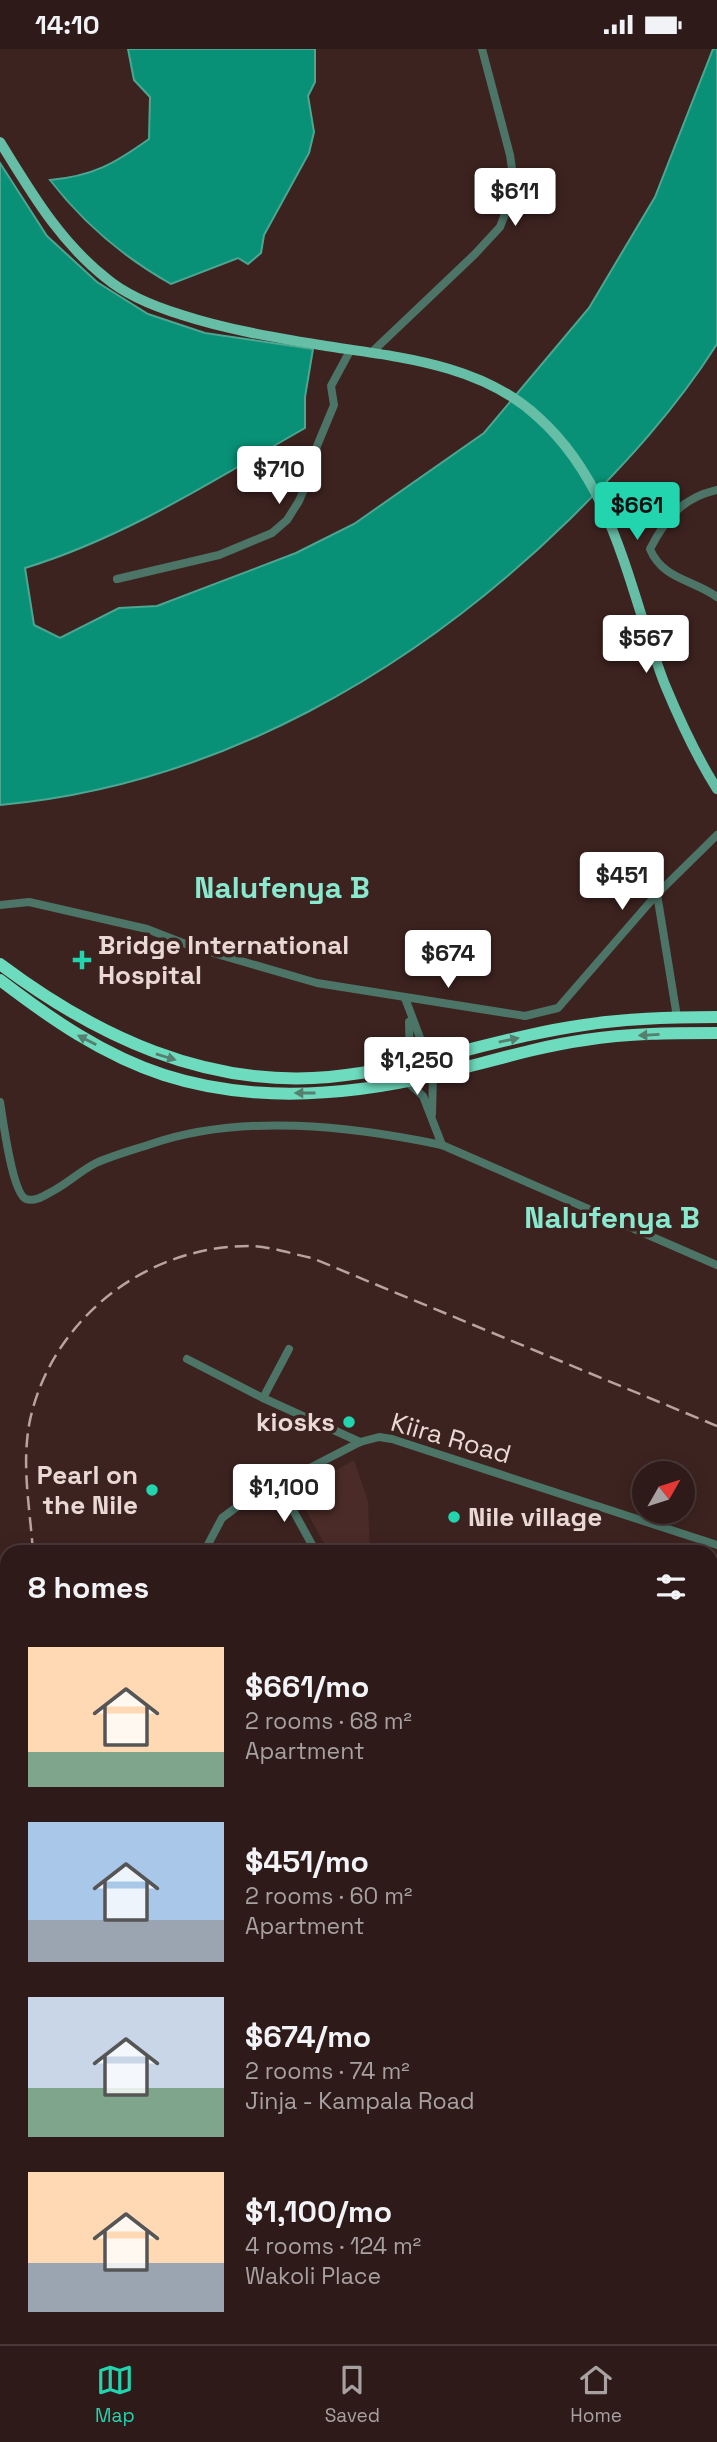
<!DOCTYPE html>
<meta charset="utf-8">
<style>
body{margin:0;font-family:"Space Grotesk",sans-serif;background:#362321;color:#f1f3f6;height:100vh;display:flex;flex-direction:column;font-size:26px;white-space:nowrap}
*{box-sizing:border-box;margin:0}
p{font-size:23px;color:#a7a1a2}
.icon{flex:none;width:38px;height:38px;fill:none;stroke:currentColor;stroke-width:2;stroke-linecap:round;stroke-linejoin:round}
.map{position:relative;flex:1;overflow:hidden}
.sheet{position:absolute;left:0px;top:1496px;width:718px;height:800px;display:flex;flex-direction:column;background:#2e1a18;border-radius:21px 21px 0 0;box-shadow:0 4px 18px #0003,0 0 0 2px #493837}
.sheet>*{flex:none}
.needle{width:46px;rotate:51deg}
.tools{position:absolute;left:632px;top:1412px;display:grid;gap:14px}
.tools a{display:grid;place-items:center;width:63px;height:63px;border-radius:50%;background:#2e1a18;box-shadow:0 4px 18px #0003,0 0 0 2px #493837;font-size:35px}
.price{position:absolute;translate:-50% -60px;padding:0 16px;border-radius:7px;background:#fff;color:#222;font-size:23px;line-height:46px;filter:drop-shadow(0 2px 4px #0008)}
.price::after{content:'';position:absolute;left:50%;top:42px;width:21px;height:16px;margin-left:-10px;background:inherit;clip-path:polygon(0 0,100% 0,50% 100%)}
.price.current{background:#22d5af;color:#111}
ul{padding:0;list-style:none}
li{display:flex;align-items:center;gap:21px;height:175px;padding:0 28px}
li span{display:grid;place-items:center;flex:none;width:196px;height:140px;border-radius:0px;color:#555}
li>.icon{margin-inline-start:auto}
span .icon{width:84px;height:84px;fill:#fffc;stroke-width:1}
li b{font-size:30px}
h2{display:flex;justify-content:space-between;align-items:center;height:84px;padding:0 28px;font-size:30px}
.status{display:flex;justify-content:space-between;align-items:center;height:49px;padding:0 35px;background:#2e1a18;direction:ltr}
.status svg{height:19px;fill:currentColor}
.tabs{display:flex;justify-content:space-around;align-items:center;height:98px;border-top:2px solid #493837;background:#2e1a18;font-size:19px;color:#a7a1a2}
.tabs a{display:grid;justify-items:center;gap:4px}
.tabs .current{color:#22d5af}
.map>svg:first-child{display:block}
.built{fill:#4b2b27}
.green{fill:#763d36}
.water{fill:#089176;stroke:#4ca692;stroke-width:2}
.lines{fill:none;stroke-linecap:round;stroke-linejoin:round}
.minor-tunnel{stroke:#573e3b;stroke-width:8;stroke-dasharray:8 4;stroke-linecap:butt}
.minor{stroke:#4c7568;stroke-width:8}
.major{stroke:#65bea5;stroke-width:10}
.highway{stroke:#6ddbbd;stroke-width:12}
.rail{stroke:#b8a3a0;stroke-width:2.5;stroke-dasharray:14 7;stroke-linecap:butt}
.oneway{fill:#557f6e}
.poi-dot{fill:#22d5af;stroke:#3d2320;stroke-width:2.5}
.labels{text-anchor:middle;stroke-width:7;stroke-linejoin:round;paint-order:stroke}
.poi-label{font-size:26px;font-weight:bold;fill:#ead8d5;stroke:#3d2320;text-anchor:start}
.street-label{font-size:26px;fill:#ead8d5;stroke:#3d2320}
.quarter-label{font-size:30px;font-weight:bold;fill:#89e9ce;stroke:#3d2320}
</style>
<div class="status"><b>14:10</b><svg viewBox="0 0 49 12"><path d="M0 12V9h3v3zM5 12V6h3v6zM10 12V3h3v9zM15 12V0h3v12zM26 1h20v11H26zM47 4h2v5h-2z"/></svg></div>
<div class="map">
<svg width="717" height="2295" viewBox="0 0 717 2295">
<rect width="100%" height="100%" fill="#3d2320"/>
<path class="built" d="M354,1411L368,1452L370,1503H329L303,1456L302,1440Z"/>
<g class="green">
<path d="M7,1948V1994L0,1991V1970Z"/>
<path d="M711,2086L717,2089V2196L711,2193Z"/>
<path d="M711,2212L717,2215V2237L711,2251Z"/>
<path d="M642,2289H692L689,2295H654Z"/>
</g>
<g class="water">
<path d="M128,0H315V33L308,47L314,83L309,104L264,186L261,204L248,215L238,209L171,235C123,208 84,175 50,131C93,127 114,115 149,90L150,48L134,31Z"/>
<path d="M713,0H717V295C676,360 625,415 571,469C416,621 219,736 0,756V114L47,187L97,233L148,265L205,284L313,300L305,348V379C214,431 126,488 25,519L34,576L60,589L119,559L157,557L296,504L354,475L484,384L589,259L655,148Z"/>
<path d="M0,1530L7,1545L4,1638L0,1641Z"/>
</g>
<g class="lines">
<path class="minor-tunnel" d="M710,2207L717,2210"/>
<g class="minor">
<path d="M372,303L475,205L500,178L510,152L513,127L510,106L482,0"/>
<path d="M717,441C682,449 666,469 650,500C662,530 694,531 717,548"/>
<path d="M117,530L219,506L272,484L287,471L299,452L312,422L317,397L334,356L331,337L351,300"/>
<path d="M657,845L677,968"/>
<path d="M0,856L29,853L147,880L196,899L317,934L525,967L558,959L657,845L717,786"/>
<path d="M405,949L428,1010"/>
<path d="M409,973L410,1016"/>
<path d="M406,1032L423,1047L442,1096"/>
<path d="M0,1053C3,1070 12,1144 26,1150C35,1153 44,1147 51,1143C67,1135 80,1122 96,1114C113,1106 133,1101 151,1095C242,1064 351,1077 442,1096L717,1216"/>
<path d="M432,1065L433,1026"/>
<path d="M187,1310L263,1349L360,1393"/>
<path d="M263,1349L289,1300"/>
<path d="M278,1434L316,1503"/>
<path d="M204,1503L222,1469L242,1454L360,1393L379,1388L392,1390L717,1496"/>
<path d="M710,1664L717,1665"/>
<path d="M710,1738L717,1707"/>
<path d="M710,1901H717"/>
<path d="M0,1934L7,1919"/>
<path d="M0,2002L7,2004"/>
<path d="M710,2268L717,2255"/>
<path d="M171,2289L172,2295"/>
<path d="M422,2289L425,2295"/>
<path d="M698,2295L700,2289"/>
<path d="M708,2295L717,2276"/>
</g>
<path class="major" d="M0,93C31,143 59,192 106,229C127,247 156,258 182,266C228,281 278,289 326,297C399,308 481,315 538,368C616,438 629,543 665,636C680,672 696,707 717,740"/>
<g class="highway">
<path d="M0,915C96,987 206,1039 329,1028C416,1020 498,988 584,976C628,969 673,968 717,968"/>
<path d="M0,931C51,970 103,1006 164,1026C251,1054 348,1047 436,1026C485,1014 535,998 585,991C629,984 673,984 717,984"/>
</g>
<g class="rail">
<path d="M33,1503C30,1459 21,1415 30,1371C52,1270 146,1197 249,1197C269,1197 292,1205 312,1209L717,1377"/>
<path d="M0,1668L7,1658"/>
</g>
</g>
<defs><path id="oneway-solid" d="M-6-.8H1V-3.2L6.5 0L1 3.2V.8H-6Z" transform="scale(1.75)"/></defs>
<g class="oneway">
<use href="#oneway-solid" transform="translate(649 986) rotate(177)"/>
<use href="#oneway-solid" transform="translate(87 991) rotate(-153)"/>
<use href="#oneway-solid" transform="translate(509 991) rotate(-12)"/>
<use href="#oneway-solid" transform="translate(166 1008) rotate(17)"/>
<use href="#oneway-solid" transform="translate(305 1044) rotate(180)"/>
</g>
<g class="poi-dot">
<path d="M78.5 900.5h7v7h7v7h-7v7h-7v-7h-7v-7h7z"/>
<circle cx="349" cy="1373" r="7"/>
<circle cx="152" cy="1441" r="7"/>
<circle cx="454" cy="1468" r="7"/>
</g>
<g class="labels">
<g class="poi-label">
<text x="98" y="905">Bridge International<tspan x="98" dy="30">Hospital</tspan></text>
<text x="335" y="1382" text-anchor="end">kiosks</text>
<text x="138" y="1435" text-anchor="end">Pearl on<tspan x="138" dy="30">the Nile</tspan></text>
<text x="468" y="1477">Nile village</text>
</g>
<g class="street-label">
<text transform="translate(451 1389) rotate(16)" y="9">Kiira Road</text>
</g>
<g class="quarter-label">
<text x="282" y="849">Nalufenya B</text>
<text x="612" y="1179">Nalufenya B</text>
</g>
</g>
</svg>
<div class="tools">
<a><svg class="needle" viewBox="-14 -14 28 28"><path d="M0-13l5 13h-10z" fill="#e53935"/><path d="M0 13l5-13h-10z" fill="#a7a1a2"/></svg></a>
</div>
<b class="price" style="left:515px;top:179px">$611</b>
<b class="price" style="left:279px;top:457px">$710</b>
<b class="price current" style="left:637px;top:493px">$661</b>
<b class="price" style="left:646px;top:626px">$567</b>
<b class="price" style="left:622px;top:863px">$451</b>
<b class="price" style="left:448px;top:941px">$674</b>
<b class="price" style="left:417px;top:1048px">$1,250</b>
<b class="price" style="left:284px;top:1475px">$1,100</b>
<section class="sheet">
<h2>8 homes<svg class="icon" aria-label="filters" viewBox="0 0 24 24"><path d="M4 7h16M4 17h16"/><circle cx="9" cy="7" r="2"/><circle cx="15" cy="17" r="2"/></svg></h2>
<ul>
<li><span style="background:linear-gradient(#ffd9b3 75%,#7fa58c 0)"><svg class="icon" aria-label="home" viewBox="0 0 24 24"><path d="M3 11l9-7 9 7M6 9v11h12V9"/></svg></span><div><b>$661/mo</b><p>2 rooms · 68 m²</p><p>Apartment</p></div></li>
<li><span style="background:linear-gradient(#a9c7e8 70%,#9aa5b1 0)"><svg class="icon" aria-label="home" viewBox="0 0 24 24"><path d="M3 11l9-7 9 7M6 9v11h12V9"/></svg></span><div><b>$451/mo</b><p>2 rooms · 60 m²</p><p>Apartment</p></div></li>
<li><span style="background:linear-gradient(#c9d6e8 65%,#7fa58c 0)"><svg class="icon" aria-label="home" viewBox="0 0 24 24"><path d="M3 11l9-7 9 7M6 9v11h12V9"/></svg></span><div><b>$674/mo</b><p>2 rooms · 74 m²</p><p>Jinja - Kampala Road</p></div></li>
<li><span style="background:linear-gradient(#ffd9b3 65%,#9aa5b1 0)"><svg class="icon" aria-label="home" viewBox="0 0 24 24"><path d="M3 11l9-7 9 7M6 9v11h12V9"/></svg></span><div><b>$1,100/mo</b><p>4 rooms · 124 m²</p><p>Wakoli Place</p></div></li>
</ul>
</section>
</div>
<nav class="tabs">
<a class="current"><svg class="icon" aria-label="map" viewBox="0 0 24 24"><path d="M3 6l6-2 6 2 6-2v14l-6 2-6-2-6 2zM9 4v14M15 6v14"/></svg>Map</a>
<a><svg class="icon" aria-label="saved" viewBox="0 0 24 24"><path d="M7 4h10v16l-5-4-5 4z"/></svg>Saved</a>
<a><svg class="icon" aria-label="home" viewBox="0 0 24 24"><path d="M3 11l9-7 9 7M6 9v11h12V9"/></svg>Home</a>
</nav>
